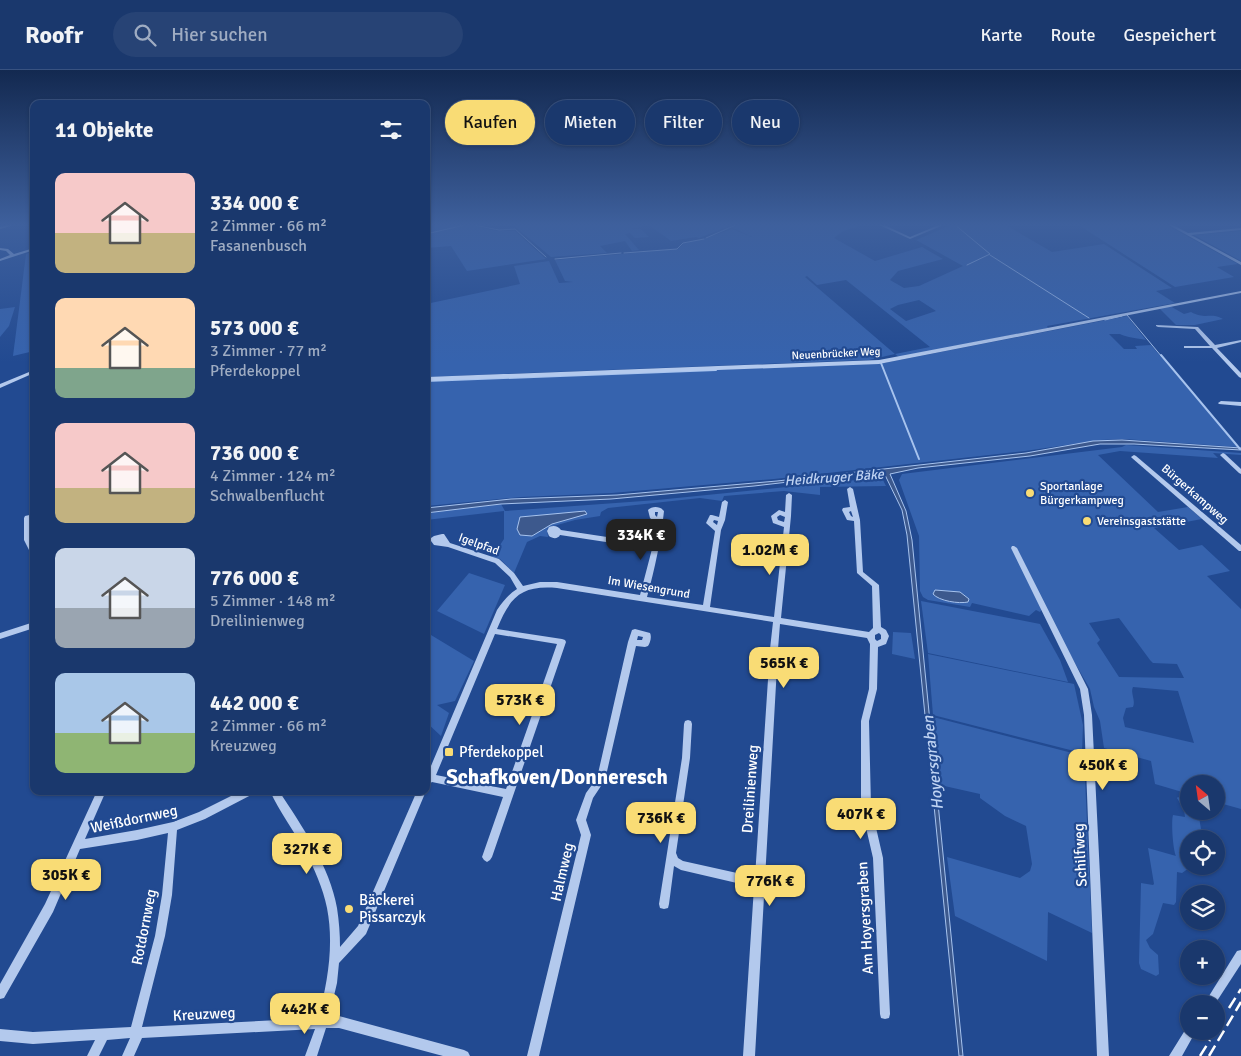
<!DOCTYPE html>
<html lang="de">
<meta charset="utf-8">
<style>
body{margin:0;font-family:Signika,sans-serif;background:#274375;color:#f1f3f6;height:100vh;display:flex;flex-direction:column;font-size:19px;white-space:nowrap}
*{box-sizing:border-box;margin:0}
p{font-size:16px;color:#9facc2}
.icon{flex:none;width:28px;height:28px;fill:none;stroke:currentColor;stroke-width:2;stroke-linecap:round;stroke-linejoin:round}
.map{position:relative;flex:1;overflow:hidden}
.drawer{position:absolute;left:30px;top:30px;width:400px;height:695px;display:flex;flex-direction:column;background:#1a386d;border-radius:10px;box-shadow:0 1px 4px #0004,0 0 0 1px #385280}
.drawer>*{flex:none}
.guide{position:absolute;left:445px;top:30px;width:475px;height:45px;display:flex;gap:10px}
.needle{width:32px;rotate:331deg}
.tools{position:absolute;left:1180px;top:705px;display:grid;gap:10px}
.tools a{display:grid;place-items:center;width:45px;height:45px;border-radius:50%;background:#1a386d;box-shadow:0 1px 4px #0004,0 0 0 1px #385280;font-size:25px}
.price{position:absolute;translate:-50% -42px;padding:0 11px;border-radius:10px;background:#f9dc75;color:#111;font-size:16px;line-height:32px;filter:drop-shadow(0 1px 2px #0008)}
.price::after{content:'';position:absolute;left:50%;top:30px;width:15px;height:11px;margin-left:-8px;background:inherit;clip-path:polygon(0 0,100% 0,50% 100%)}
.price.active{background:#222;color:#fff}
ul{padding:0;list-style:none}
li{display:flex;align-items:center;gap:15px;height:125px;padding:0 25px}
li span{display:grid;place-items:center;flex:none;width:140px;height:100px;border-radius:10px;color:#555}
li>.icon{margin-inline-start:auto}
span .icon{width:60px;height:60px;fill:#fffc;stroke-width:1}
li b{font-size:21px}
h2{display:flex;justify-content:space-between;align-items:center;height:60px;padding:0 25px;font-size:21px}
.chip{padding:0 18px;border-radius:22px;background:#1a386d;box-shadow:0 1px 4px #0004,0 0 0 1px #385280;font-size:18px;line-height:45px}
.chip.active{background:#f9dc75;color:#111}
header{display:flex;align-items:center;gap:30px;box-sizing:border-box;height:70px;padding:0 25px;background:#1a386d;border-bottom:1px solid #385280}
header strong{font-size:24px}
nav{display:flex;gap:28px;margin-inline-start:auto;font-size:18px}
.search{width:350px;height:45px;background:#274375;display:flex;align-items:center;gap:12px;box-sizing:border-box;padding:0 18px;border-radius:28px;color:#9facc2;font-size:19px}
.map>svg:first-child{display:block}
.green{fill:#3663ae;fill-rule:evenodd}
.water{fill:#3d598d;stroke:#a7c3ee}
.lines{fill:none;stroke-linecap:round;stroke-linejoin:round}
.stream-far1{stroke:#a7c3ee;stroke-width:1}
.stream{stroke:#a7c3ee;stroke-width:2}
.minor{fill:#b3c9ed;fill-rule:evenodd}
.rail{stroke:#fff;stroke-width:2.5;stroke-dasharray:12 5.5;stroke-linecap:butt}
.poi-dot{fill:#f9dc75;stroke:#224a91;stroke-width:2}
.labels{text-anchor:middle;stroke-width:4.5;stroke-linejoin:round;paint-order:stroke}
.far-street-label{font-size:11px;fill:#fff;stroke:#224a91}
.poi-label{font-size:12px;fill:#fff;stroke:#224a91;text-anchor:start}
.street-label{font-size:12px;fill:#fff;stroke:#224a91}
.water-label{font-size:14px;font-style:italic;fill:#bfd3f3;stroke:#224a91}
.near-poi-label{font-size:15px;fill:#fff;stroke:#224a91;text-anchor:start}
.near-street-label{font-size:15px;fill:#fff;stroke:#224a91}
.near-water-label{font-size:16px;font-style:italic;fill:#bfd3f3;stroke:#224a91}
.near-district-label{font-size:21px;font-weight:bold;fill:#fff;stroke:#224a91}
</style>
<header>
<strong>Roofr</strong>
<div class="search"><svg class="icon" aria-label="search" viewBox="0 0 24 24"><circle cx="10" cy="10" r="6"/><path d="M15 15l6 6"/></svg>Hier suchen</div>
<nav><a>Karte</a><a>Route</a><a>Gespeichert</a></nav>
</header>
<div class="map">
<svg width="1241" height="986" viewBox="0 0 1241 986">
<rect width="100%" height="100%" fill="#224a91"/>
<g class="green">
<path d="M426,154H467L497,161H515L546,189L467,201L451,176L426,178Z"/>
<path d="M512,154H866L843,161L834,168L875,191L922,177L943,189L898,201L890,210L904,218L919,216L963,196L916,170L953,154H1004L1052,182L1104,174L1172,218L1156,221L1175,233L1047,256L1048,258L899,287L895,284L869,290L426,307V234L520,214L514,196L549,191L559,213L573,212L565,211L555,190L678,179L684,173L704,169L732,159L752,167L729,156L699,168L696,167L671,171L649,155L631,159H641L649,167L635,168L630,163L625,164L639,180L632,181L625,171L600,176L607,183L551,187ZM807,206L817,215L846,210L930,277L895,284L805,207ZM919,230L936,241L906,251L890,239L898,235Z"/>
<path d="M1077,154H1165L1238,194L1217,197L1234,207L1175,217Z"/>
<path d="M1241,161V191L1194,165Z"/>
<path d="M34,181V281L13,286L26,184Z"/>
<path d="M1170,236L1184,244L1191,242C1206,250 1210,242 1223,249L1195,255H1176L1159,238Z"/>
<path d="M15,237L9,256L0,267V239Z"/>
<path d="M1127,246L1146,270C1142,269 1124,267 1120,264H1109L1124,279H1137L1135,276L1151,275L1238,377L1124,369L1101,370L1025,381L774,409L612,423L521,427L426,436V311L884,293Z"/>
<path d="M1126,375L1241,383V385L1213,383L1218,388L1120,381L1098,385L1158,442L1188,437L1202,449L1154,458L1179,480L1202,475L1230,501L1207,506L1241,539V739L1216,732V714H1189V724L1155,714L1151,691L1104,678L1100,651L1094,637L1090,619L1043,538L1040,542L1036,540L1029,546L972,533L970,537L928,530L923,527L920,521L919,466L899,410L902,404L1122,377ZM1119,548L1150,590L1153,593L1177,594L1184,608L1119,607L1097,573L1100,570L1089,553ZM1133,617L1178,621L1194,673L1125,657L1123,648L1126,638L1133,637C1136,630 1130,623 1133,617Z"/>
<path d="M876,408L883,410L886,416L820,417V425L784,421L724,426L722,431L700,428L608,438L601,442L600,446L575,450L550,457L547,459L548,467L540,466L527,472L514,503L500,489L492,487L504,469V441L426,450V443L501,434L505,441L657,430Z"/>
<path d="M469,503L505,515L484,564L437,541Z"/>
<path d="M921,531L1040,554L1060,590L1068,612L928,583Z"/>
<path d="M426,562L474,591L455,631L437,635L449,643L441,666L426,652Z"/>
<path d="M893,562L911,563L915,589L892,584Z"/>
<path d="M928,584L1074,614L1083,655L1082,683L933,645Z"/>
<path d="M933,647L1084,686L1092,863L1048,842L1047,891L955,846L947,787L1020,808L1030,801L1032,794L1026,756L1005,746L980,728V724L940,715Z"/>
<path d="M1178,727L1189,733V741H1198L1201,759L1213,769H1189V796H1192L1182,803L1177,802L1176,832L1174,835L1163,833L1153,864L1146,870L1150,878L1158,885L1159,904L1156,906L1141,899L1139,893L1141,813L1153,815L1154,814L1148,778L1176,786C1173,780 1171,752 1173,745L1185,747L1184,740L1177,728Z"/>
</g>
<g class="water">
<path d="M1122,370L1241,378V380L1134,374H1100L1030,386L918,398L890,404L906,441L912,470L963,986H959L907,465L902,440L885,405L874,402L754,416L611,429L501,434L426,443V438L511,429L617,425L777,411L1026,383L1093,371Z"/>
<path d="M585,441L587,444L552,454L532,466L520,465L517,459L520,447Z"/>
<path d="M935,520L960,522L969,529L968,532C959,534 939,531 933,524Z"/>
</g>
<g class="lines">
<g class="stream-far1">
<path d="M954,154L990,184L967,195"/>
<path d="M426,164L469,154L499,160L515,159L546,187"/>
<path d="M706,168L738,154"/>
<path d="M624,183L677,179L683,173L704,169"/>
<path d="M990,185L1089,248"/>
<path d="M555,189L621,183"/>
<path d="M1127,245L1162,287"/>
<path d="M1105,250L1122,246"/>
</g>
<g class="stream">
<path d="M1161,285L1240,379"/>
<path d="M881,293L919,389"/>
<path d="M426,311L716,300"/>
</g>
<g class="minor">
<path d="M12,154H18L0,159V157Z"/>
<path d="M877,154H882L910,167L941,154H946L910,169Z"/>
<path d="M1167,154H1171L1188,163L1241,158V160L1191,165L1241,192V195Z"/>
<path d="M0,178L8,179L14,184L34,178V180L0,191V189L10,185L6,181L0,180Z"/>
<path d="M1241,221V223L879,294L426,311V307L879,290Z"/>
<path d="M1156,255L1198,257L1215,275L1241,270V272L1217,278L1241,303V308L1239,307L1212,278H1184V276H1210L1195,259L1158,257L1156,256Z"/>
<path d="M34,300V303L0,318V314Z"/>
<path d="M1221,331L1241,332V336L1219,334L1218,333Z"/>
<path d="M1223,383L1225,384L1241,399V404L1239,403L1221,386L1220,385Z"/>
<path d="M1134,385L1136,386L1241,475V481H1239L1132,388L1131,387Z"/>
<path d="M850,417L853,419L860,450L863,502L879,515L881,557L886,560L889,566L886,574L878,577L877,619L869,651L871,736L883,788L890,944L889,948L885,949L881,948L880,944L873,788L861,736V651L869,619L870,574L867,568L780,554L778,579L755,986H743L754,817L681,800L674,796L669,834L668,838L664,839L660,838L659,834L682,688L684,654L685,651L688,650L691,651L692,654L690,688L676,783L678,788L683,791L755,807L770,579L773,552L557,518C521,515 510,527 497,559L562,569L565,570L566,572L492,787L490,790L487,792L484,790L482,787L503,727L432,712L426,716V703H428L497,540C503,531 509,524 517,519L510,507L495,493L448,477L434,475L431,471V468L434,466L442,464H444L450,473L499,489L514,503L523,516L540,512H557L640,525L652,479L560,465C558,469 553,469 549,466L547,461L549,457C554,455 558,456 561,460L653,474L656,453L650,448L648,440C652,436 660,436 664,441C661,470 655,498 647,527L703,535L715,461L706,453L710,445H712L719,447L722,432L725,430L728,432L725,450L721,460L710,537L774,547L784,457L773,453L771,446L779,440L785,442L786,425L789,423L792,425L791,446L781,548L869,562L873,558L872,516L857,503L854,451L847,450L842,440L843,438L850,437L847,419ZM851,441L853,447L851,446L849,442ZM655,442H658L657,447L655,445ZM780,445L785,447L784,452L778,450L777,447ZM714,450L718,451L717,455L713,452ZM879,563L881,565V569L877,571L875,569V565ZM495,564L557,574L506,719L436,705Z"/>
<path d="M34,444V448L30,449V470L34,477V486H32L24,470V448L25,446Z"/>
<path d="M1012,476H1014L1017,478L1088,619L1092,645L1109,986H1097L1084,645L1080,619L1011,478Z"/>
<path d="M34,552V558L0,569V563Z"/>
<path d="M635,559L650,563C652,567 650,573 648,576L645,577L636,576L605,710L593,728L586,750L591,765L539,986H527L581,765L576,750L586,723L597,708L628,572L632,560ZM638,566L643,567L642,570H637Z"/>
<path d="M426,720V721L366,864L339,893L337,913L329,947L339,946L464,980L468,982L470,986H443L339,958H326L317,986H305L315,959L142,968L134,986H122L130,968L107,970L99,986H87L95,970L33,974L0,971V959L33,962L131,957L155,866L162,825L168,763L137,770L80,779L53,842L4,928L0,929V914L45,834L97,721H106L85,769L137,760L173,752L199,742L241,721H254L253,724L205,749L177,760L172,825L165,866L142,957L318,948C328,912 334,874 327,838C323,818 314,798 305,781C294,761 279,741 270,721H279C302,756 330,797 337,838C339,851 340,864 340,877L358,856L417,721Z"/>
<path d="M1241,880V894L1215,934H1204L1237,881Z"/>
<path d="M1189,956V961H1196L1182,986H1169L1187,957Z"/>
</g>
<g class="rail">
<path d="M1229,938L1241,919"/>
<path d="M1200,986L1210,970"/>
<path d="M1209,986L1241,932"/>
</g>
</g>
<linearGradient id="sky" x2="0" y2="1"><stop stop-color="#132950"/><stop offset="0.53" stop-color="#3e609d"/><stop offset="1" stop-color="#3e609d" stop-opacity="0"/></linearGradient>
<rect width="1241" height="292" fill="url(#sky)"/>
<g class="poi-dot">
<circle cx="1030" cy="423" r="5"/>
<circle cx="1087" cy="451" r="5"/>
<rect x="444" y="677" width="10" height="10" rx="2.5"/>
<circle cx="349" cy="839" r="5"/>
</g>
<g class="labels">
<g class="far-street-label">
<text transform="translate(836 283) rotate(-3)" y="4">Neuenbrücker Weg</text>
</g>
<g class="poi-label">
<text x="1040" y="420">Sportanlage<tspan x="1040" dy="14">Bürgerkampweg</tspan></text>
<text x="1097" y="455">Vereinsgaststätte</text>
</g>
<g class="street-label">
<text transform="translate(1195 424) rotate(41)" y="4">Bürgerkampweg</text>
<text transform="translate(479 474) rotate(20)" y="4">Igelpfad</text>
<text transform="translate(649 517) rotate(10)" y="4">Im Wiesengrund</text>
</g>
<g class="water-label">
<text transform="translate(834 407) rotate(-4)" y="5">Heidkruger Bäke</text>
</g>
<g class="near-poi-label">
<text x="459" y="687">Pferdekoppel</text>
<text x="359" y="835">Bäckerei<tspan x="359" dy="17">Pissarczyk</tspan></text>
</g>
<g class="near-street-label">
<text transform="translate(750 719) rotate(-86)" y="5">Dreilinienweg</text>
<text transform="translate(134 749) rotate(-12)" y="5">Weißdornweg</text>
<text transform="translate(1080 785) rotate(-93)" y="5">Schilfweg</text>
<text transform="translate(562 802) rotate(-77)" y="5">Halmweg</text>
<text transform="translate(865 848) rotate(-93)" y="5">Am Hoyersgraben</text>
<text transform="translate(144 857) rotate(-79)" y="5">Rotdornweg</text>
<text transform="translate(204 944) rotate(-3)" y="5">Kreuzweg</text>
</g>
<g class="near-water-label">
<text transform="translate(932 693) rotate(-96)" y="6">Hoyersgraben</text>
</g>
<g class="near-district-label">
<text x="557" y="714">Schafkoven/Donneresch</text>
</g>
</g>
</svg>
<div class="tools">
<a><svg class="needle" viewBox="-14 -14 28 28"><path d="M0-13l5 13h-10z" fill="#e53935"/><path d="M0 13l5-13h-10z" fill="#9facc2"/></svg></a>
<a><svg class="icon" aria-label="locate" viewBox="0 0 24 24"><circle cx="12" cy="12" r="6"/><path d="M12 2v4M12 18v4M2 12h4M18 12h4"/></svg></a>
<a><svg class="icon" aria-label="layers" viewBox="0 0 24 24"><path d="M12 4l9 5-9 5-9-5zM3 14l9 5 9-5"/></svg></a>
<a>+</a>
<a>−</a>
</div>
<b class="price active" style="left:641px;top:491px">334K €</b>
<b class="price" style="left:770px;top:506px">1.02M €</b>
<b class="price" style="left:784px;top:619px">565K €</b>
<b class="price" style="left:520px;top:656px">573K €</b>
<b class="price" style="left:1103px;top:721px">450K €</b>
<b class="price" style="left:861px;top:770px">407K €</b>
<b class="price" style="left:661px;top:774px">736K €</b>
<b class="price" style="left:307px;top:805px">327K €</b>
<b class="price" style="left:66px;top:831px">305K €</b>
<b class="price" style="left:770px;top:837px">776K €</b>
<b class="price" style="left:305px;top:965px">442K €</b>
<div class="guide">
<a class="chip active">Kaufen</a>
<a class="chip">Mieten</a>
<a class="chip">Filter</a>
<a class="chip">Neu</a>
</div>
<section class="drawer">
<h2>11 Objekte<svg class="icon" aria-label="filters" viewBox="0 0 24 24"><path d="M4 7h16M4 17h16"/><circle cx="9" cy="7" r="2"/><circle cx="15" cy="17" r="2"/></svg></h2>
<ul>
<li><span style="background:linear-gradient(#f6c9c9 60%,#c2b280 0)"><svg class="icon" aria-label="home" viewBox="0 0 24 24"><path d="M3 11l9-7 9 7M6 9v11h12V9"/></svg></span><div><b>334 000 €</b><p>2 Zimmer · 66 m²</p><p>Fasanenbusch</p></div></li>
<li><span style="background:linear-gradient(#ffd9b3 70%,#7fa58c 0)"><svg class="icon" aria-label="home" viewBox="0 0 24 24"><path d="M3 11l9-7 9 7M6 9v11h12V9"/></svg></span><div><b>573 000 €</b><p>3 Zimmer · 77 m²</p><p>Pferdekoppel</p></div></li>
<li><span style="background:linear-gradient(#f6c9c9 65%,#c2b280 0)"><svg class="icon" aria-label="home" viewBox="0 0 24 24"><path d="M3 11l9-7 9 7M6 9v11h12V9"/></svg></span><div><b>736 000 €</b><p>4 Zimmer · 124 m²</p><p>Schwalbenflucht</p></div></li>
<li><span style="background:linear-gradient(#c9d6e8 60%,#9aa5b1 0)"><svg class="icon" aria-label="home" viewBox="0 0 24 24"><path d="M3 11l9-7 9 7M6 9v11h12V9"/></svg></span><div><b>776 000 €</b><p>5 Zimmer · 148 m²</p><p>Dreilinienweg</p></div></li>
<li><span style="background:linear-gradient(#a9c7e8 60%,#8fb573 0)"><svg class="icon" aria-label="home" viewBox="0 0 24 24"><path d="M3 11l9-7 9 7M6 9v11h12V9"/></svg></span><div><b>442 000 €</b><p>2 Zimmer · 66 m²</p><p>Kreuzweg</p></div></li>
</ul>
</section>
</div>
